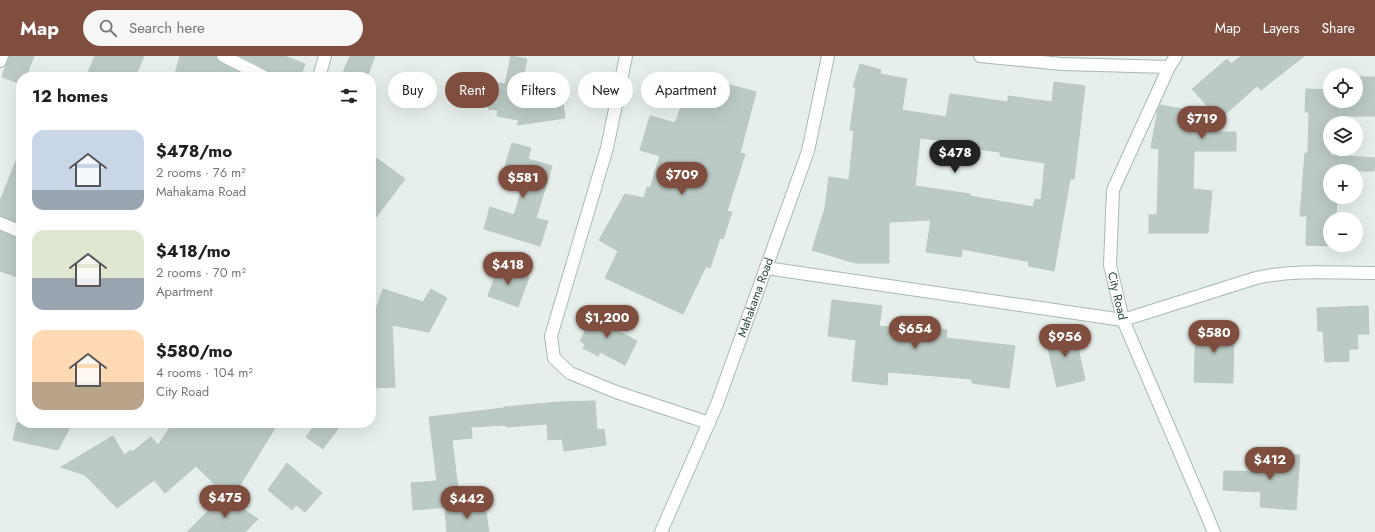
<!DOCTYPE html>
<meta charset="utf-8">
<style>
body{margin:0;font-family:Jost,sans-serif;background:#f6f6f6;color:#202124;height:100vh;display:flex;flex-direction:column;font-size:15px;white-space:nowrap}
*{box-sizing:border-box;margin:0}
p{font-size:13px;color:#757577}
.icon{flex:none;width:22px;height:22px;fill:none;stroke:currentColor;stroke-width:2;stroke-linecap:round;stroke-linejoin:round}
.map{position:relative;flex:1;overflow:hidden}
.details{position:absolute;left:16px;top:16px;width:360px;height:356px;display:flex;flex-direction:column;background:#fff;border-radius:16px;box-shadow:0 4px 16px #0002}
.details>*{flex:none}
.guide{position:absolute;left:388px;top:16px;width:380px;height:36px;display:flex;gap:8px}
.fabs{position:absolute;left:1323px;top:12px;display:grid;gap:8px}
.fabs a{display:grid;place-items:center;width:40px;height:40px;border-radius:50%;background:#fff;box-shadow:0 4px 16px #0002;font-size:20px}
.price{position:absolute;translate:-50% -34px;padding:0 9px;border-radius:14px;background:#7f4e3f;color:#fff;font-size:13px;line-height:26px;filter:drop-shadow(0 1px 2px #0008)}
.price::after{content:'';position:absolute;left:50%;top:24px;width:12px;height:9px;margin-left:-6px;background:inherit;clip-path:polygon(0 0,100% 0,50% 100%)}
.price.current{background:#222;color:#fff}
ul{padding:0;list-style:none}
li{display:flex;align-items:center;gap:12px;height:100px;padding:0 16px}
li span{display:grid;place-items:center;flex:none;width:112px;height:80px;border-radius:12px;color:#555}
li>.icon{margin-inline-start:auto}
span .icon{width:48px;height:48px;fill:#fffc;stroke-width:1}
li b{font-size:17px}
h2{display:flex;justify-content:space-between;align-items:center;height:48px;padding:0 16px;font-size:17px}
.tag{padding:0 14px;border-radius:18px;background:#fff;box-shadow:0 4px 16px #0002;font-size:14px;line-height:36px}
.tag.current{background:#7f4e3f;color:#fff}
header{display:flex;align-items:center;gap:24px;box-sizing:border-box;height:56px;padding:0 20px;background:#7f4e3f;color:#fff}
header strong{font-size:19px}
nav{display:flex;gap:22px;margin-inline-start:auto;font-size:14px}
.search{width:280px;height:36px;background:#f6f6f6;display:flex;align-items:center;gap:10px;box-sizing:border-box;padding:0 14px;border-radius:22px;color:#757577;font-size:15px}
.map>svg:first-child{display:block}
.building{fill:#bbcac4;stroke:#b8c9c2;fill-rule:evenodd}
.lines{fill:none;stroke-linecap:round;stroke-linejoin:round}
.minor-casing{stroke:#a8b8b2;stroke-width:14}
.tertiary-casing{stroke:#a8b8b2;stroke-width:14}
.minor{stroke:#fff;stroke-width:12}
.tertiary{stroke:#fff;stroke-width:12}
.labels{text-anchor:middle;stroke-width:3;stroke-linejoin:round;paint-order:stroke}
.street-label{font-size:12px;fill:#24423a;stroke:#f7fbf9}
</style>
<header>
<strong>Map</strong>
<div class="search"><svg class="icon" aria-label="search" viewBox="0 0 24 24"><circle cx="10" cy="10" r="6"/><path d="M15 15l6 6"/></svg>Search here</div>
<nav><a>Map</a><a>Layers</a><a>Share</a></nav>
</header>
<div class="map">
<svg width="1375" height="476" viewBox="0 0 1375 476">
<rect width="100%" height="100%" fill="#e6efeb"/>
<g class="building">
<path d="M9,0H34L26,21H21V28L2,21Z"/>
<path d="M95,0H144L135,21H86Z"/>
<path d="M180,0H216L217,4L220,7L248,21H174Z"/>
<path d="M240,0H285L305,8L300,21H272L271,17L268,14Z"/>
<path d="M350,0H375L367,21H341Z"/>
<path d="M511,0L527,3L521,31L540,35L561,32L565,62L517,69L519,64L497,60L498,54L488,53L490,44L487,43L490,26L505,28Z"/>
<path d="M1241,0H1304L1261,34L1257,30L1205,76H1236V95H1194L1193,133L1212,135L1208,177H1149V159H1157L1159,93L1151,92L1158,53L1160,49L1215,59L1192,33L1227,3L1231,8Z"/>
<path d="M860,8L881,14L880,18L907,23L902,54L946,61L950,38L1008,46V40L1052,46L1054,26L1085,30L1074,123H1070L1054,215L1029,210L1027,202L1026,205L962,193L961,201L926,196L931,164L889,166V207H855L812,194L825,152L829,121L849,124L854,75L850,74L856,32L853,31ZM920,82L977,89V93L1000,96V100L1045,107L1041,144L1035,143L1033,151L970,140V138L915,130Z"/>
<path d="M693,19L756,36L740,97L745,98L727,155L732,156L723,183L720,182L710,212L706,210L683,258L605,222L618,195L599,184L625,138L644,142L647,131L650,132L660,100L640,94L650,60L675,67Z"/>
<path d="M1359,21H1375V60H1342V67H1330V99L1375,102L1374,115H1330V141H1337L1336,163H1330V189L1334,190L1306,189L1307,160H1300L1305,97H1308L1309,56H1305L1306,33L1330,34V45H1356V35H1358Z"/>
<path d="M512,87L531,92L528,103L552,110L536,162L548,165L540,190L484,173L490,151L514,159L524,127L502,120Z"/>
<path d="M20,95H21V168L0,160V145Z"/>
<path d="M371,98L405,123L371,168Z"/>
<path d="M0,175L21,183V222L0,215Z"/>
<path d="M499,209L529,221L518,251L488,240Z"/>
<path d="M383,233L423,246L431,233L447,242L429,276L392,269L395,331L371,332V259H374Z"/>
<path d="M832,244L882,250L879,270L918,274V272L947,274L946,282L1015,290L1009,332L972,327V323L888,316L887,329L852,325L856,284L828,280Z"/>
<path d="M1368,250L1369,278H1357L1358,293H1349V305L1325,306L1323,275H1318L1317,252Z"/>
<path d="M596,255L617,266L613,272L637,285L625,309L600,296L598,300L583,292L585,288L580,285Z"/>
<path d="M1196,269L1234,270L1233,327L1194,326Z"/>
<path d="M1074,273L1085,324L1057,331L1045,280Z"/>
<path d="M595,345L597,374L604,373L606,389L564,395L562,383L548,384L547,368L506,371V369L471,371L472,382L452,384L460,450L413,454L411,427L437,425L429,361L504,352V351L559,346Z"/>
<path d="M17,367H72L58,394L13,384Z"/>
<path d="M173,367H278L231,444L196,410L165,437L154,424L117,452L85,419L61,411L113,380L124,399L131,394L132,396L151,381L158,389Z"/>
<path d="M316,367H342L323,393L306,381Z"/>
<path d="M1263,396L1300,399L1296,454L1260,451L1261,436L1223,434L1224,415L1262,416Z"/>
<path d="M287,407L322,437L305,456L296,449L292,454L268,434Z"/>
<path d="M223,440L258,463L245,476H187Z"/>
<path d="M485,450L489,476H447L445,455Z"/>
</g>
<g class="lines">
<g class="minor-casing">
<g id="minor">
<path d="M223,0L265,21"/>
<path d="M626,0L607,92L551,280L554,302L570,317L616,336L709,367"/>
<path d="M980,0L1062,8L1169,11"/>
<path id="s1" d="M1176,0L1169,11L1113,134L1110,209L1123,264L1214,476"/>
<path d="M0,5L2,0"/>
<path d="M319,21L325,0"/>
<path d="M0,167L21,176"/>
<path d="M766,212L1123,264L1256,222C1295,213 1335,217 1375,217"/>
</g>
</g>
<g class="tertiary-casing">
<g id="tertiary">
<path id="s2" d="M661,476L717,348L808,95L828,0"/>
</g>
</g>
<use href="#minor" class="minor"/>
<use href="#tertiary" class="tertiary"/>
</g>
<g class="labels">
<g class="street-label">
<text dy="4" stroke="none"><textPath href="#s1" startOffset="255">City Road</textPath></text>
<text dy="4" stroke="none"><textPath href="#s2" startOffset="253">Mahakama Road</textPath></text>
</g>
</g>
</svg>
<div class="fabs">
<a><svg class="icon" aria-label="locate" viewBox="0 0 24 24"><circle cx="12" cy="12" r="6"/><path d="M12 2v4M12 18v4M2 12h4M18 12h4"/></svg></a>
<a><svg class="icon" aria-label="layers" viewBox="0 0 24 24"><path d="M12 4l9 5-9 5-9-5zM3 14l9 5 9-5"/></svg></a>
<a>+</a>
<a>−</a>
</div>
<b class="price" style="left:1202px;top:84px">$719</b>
<b class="price current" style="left:955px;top:118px">$478</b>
<b class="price" style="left:682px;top:140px">$709</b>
<b class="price" style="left:523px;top:143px">$581</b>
<b class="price" style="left:508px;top:230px">$418</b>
<b class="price" style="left:607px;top:283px">$1,200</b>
<b class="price" style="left:915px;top:294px">$654</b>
<b class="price" style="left:1214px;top:298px">$580</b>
<b class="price" style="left:1065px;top:302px">$956</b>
<b class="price" style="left:1270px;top:425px">$412</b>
<b class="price" style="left:225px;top:463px">$475</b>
<b class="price" style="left:467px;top:464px">$442</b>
<div class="guide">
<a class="tag">Buy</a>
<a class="tag current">Rent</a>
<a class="tag">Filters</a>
<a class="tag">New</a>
<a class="tag">Apartment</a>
</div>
<section class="details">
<h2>12 homes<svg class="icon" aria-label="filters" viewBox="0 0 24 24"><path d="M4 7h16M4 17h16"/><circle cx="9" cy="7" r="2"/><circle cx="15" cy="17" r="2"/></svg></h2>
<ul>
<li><span style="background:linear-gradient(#c9d6e8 75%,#9aa5b1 0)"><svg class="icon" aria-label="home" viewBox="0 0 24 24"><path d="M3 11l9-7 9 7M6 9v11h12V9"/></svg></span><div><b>$478/mo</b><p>2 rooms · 76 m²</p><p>Mahakama Road</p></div></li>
<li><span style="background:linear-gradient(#dfe7d0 60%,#9aa5b1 0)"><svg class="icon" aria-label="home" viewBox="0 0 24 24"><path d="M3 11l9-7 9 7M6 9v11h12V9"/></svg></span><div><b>$418/mo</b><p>2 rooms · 70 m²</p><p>Apartment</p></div></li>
<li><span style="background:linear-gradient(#ffd9b3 65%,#b9a48a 0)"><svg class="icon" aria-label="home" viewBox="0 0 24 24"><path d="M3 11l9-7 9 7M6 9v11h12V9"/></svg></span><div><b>$580/mo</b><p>4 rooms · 104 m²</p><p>City Road</p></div></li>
</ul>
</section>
</div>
